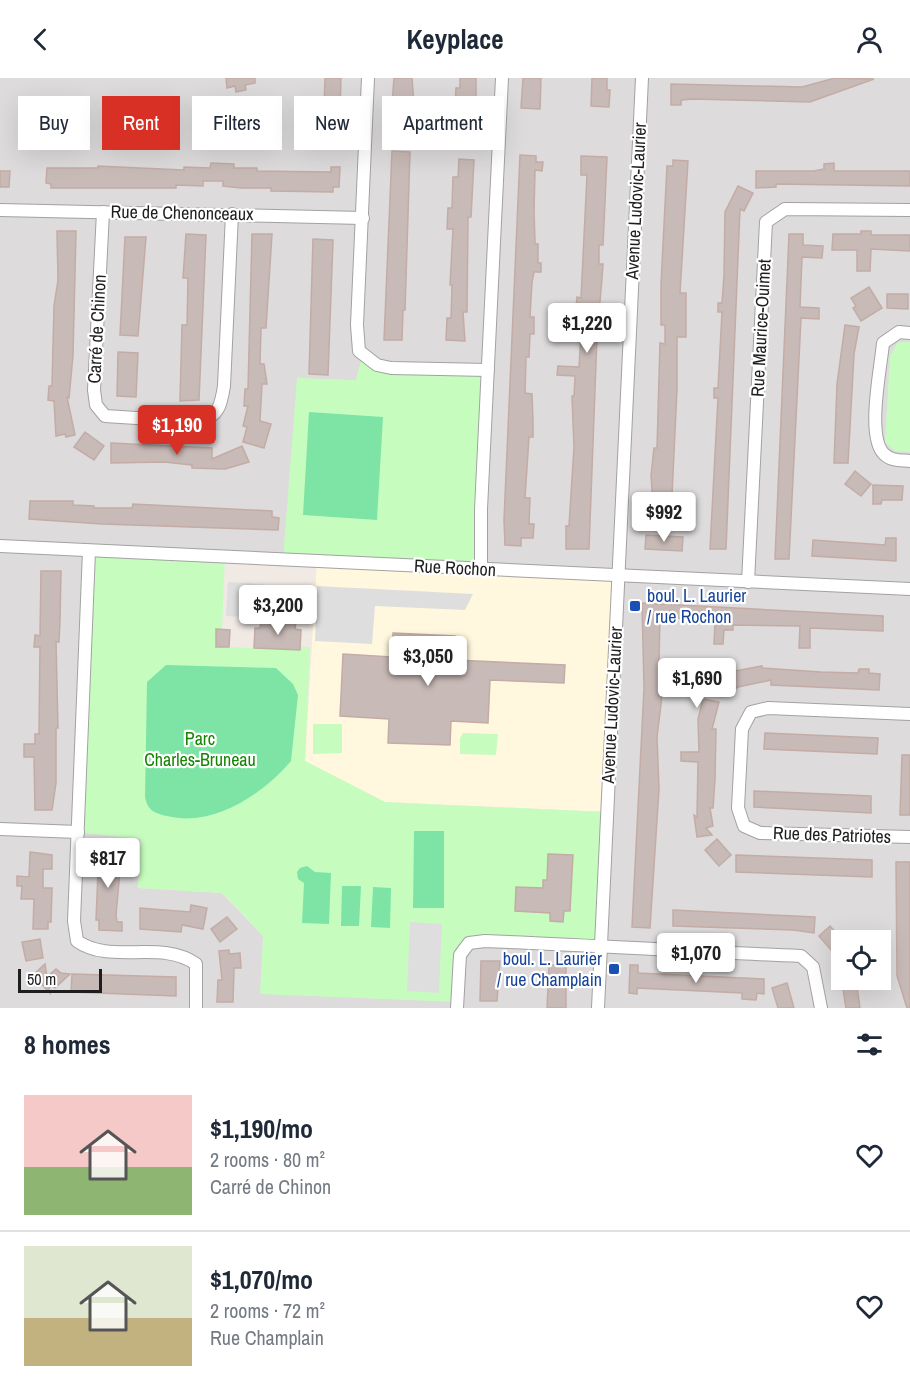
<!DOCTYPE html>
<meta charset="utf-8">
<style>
body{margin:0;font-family:"Archivo Narrow",sans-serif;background:#f2f2f3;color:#1f2937;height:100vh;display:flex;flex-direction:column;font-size:22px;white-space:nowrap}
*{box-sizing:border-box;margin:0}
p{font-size:20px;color:#747a83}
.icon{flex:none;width:33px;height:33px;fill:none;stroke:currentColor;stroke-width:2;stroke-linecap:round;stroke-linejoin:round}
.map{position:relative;height:930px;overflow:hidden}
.details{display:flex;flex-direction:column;background:#fff;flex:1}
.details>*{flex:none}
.guide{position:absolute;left:18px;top:18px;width:600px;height:54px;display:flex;gap:12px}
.tools{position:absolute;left:831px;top:852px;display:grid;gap:12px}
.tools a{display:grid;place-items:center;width:60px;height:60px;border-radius:0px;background:#fff;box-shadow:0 6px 24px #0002;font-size:30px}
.scale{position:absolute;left:18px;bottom:15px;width:84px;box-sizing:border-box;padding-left:6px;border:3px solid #1e1e1e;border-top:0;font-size:16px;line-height:21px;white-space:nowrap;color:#1e1e1e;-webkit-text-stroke:4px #fff;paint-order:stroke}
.price{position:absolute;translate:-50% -51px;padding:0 14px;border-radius:6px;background:#fff;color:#222;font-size:20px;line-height:39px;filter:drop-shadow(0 2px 3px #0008)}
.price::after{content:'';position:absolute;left:50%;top:36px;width:18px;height:14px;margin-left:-9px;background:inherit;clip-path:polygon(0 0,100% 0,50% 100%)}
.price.current{background:#d93025;color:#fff}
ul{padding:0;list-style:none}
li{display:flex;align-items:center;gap:18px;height:150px;padding:0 24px}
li+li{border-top:2px solid #e0e1e3}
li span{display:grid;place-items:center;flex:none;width:168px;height:120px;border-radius:0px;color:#555}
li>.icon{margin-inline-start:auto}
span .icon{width:72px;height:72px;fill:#fffc;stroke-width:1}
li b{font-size:26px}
h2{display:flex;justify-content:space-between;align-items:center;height:72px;padding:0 24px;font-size:26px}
.chip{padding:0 21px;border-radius:0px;background:#fff;box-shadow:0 6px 24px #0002;font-size:21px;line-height:54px}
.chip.current{background:#d93025;color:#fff}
header{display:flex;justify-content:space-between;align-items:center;height:78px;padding:0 24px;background:#fff;font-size:27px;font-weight:800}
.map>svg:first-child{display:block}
.residential{fill:#dddbdc;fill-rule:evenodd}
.education{fill:#fff8de}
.park{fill:#c6fdbe}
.pitch{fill:#7de4a6}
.parking{fill:#dedede}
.building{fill:#c8bab7;stroke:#c3aca5;stroke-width:1.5}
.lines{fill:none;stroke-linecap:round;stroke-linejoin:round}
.street-casing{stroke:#a2a2a2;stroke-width:14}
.street{stroke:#fff;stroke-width:12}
.transit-dot{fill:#1a4fb4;stroke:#fff;stroke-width:2}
.labels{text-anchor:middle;stroke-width:4.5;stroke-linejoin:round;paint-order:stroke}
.street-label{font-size:18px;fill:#1e1e1e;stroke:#fff}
.transit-label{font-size:18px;fill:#164399;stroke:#fff;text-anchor:start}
.park-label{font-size:18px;fill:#158504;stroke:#fff}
</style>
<header><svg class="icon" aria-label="back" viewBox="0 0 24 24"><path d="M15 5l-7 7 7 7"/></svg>Keyplace<svg class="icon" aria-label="person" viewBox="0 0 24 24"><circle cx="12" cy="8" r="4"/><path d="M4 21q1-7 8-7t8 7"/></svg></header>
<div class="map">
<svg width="910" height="930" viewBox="0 0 910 930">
<rect width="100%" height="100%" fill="#f0e9e4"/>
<path class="residential" d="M0,0H910V930H0ZM363,277L393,291L479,492L616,560L601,867L469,865L261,915L263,858L222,815L138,810L141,761L78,754L225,479L283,481L356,302ZM842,862H880V902H842Z"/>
<path class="education" d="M317,483L618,498L607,734L385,724L305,683Z"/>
<g class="park">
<path d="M898,264H910V374L895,373L885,364L890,278Z"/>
<path d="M363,276L376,286L485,292L479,492L283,481L297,300L356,302Z"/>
<path d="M89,473L225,479L222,551L230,552L229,569L299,572L300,569H310L305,683L385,724L607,734L601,867L469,865L457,924L260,916L263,858L223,815L138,810L141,761L78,754Z"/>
<path d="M313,646H342V675L313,676Z"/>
<path d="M463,655L498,656L496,677L460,676V660Z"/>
</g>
<g class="pitch">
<path d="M309,334L383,339L377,442L303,437Z"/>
<path d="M166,587L276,590L293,606L298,617L291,683C263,716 213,750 167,738C154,735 148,733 145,719L147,604Z"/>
<path d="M414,753H444V830H413Z"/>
<path d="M307,788L315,794L331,795L329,846L302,845L304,805L298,801L297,794L300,790Z"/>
<path d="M342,808H361L359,848H341Z"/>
<path d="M373,809L391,810L390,850L371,849Z"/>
</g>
<g class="parking">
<path d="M228,504L303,509V518L315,519L314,543L226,538Z"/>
<path d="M317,508L473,516L465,532L375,528L372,566L315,563Z"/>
<path d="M410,844L442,846L439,915L407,913Z"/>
</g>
<g class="building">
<path d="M226,0H255V5L245,7L246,12L236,14L235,8L227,10Z"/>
<path d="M325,0H341L340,31L324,30Z"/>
<path d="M394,0H412L414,26H392Z"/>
<path d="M460,0H476V29L455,28L456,10H460Z"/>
<path d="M523,0H541L540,31L521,30Z"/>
<path d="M592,0H607V12H610L609,29L591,28Z"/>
<path d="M835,0L874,1L810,24L693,21L681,22V27H671V6L802,9Z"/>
<path d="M392,73L410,74L405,232H403L402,262H384Z"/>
<path d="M520,77L536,78V84H543L542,93L535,92L534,132L535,166H538V185H541V194H534L532,204L530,239H534V256H530L529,279H526L525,315L532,316L533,345V359H529L525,420H530L529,446H534L533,460H521V468L505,467L504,442Z"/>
<path d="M581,78L607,79L603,167H599V186H603L602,200L597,258L589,471H566V448H569L574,369L572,318H574L575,298L557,297L558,288L579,289L581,258H575V241L577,219L581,220L587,97H581Z"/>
<path d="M459,81L474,82L471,139H468L467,234H463L465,263L446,262L447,240H451L452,207H450L453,151H447L448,130H452L453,99H458Z"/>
<path d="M673,82L688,83L680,215H686V259H677V311L671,438L654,437L651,398L654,370H657L660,265L665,266V247H661V206L667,88H673Z"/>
<path d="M211,85L234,86V90H257V93L331,94V89H340L339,109H333V114L271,113V110H241L223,108V103H203V108L176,107V110H51V106L46,105L47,90H98V88L184,92V89L210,90Z"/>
<path d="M834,85V93H910V108L776,106V109L756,110V93H814L824,91V86Z"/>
<path d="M0,93H10L9,109H0Z"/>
<path d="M738,108L753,115L744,133L740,131L726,471H710L718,320H714V310H718L722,234H718V225H722L724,197L725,134Z"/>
<path d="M57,153H76L73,277L69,320L67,319L75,357L66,359L65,356L56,358L54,323L48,322L49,308H52L54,228L58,202Z"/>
<path d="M861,153H871V157H910V173L871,171L870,193H857V172H832L833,156H861Z"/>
<path d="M186,156L206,157L199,322L180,323L182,247H187L188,200H183Z"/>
<path d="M252,156H272L266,250H261L260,286H264L267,306H262L260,343L271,346L264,370L243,364L247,349L243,348L248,328H244L245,311H248Z"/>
<path d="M789,156H803V167L823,168L822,180L802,179L800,229L819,230V241L801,240L789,481H775Z"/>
<path d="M125,159H146L138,258L120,257Z"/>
<path d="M313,161L333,162L328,297L309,296Z"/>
<path d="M869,209L882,230L861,243L853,230L856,228L851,220Z"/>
<path d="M887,216H908V231L887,230Z"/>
<path d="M845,247L859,249L854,276L848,385H834L837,306Z"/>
<path d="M118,274L138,275L136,319L117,318Z"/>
<path d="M85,354L104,368L94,382L74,369Z"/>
<path d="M111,365L212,370V381L242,368L249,384L225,391L192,390V387L164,384L111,385Z"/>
<path d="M855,393L871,406L861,418L845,406Z"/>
<path d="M873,407L903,408L902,422H882L881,426H873Z"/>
<path d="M30,423H73V427L94,428V430H132L133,426L272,433V439L279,440L278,452L102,446L29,441Z"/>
<path d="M646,457L683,459L682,473L645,471Z"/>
<path d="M886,460H896V483L812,478L813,462L885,467Z"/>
<path d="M41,493H61L60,542L59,564H56L58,650H56V705L52,732H35L34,679H24V666H35V656H39L40,569H34L35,557L40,558Z"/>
<path d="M642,525L883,538V553L810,550V570H799L800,548L733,547V552H724L723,566H714L715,545H691V541L660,539L659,582H663V610L657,659L659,711L650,850L632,849L644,610Z"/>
<path d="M261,543L296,544L295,551L301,552L300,572L254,570L255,550H260Z"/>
<path d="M216,551L230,552L229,569H216Z"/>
<path d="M393,555L455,558L454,582L565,587L564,605L490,602L488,645L451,643L450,667L388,665L389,641L340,638L343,576L392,579Z"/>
<path d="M762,588V590L821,594L858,595L859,591H869V595L880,596L879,612L771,607V602L738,609L722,619L713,606L730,594Z"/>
<path d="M703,621L719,624L712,651H716L715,701L713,730H710L713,748L706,750L712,757L697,759L694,737L697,739L698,684L681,683V674H699L698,641Z"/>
<path d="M765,655L878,660L877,676L764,671Z"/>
<path d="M902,677H910V737H900Z"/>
<path d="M754,713L871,718V735L754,729Z"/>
<path d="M717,761L731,777L719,788L705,772Z"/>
<path d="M99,770H122L116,837L117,844H122V853L99,852V842H96Z"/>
<path d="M30,774L52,777V791H43V810H52L51,844H48V851H33L34,821H21L22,808H17V798L29,799Z"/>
<path d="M548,776L573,777L570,833H564L563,844L550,843V835L515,833L516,809L543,810V802H547Z"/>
<path d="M736,777L872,782V799L736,794Z"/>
<path d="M896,784H910V930H907L897,898Z"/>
<path d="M191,827L207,830L203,851L182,847L181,854L140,851V830L190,834Z"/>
<path d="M673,832L815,839L814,855L793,852L673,848Z"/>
<path d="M227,839L237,851L220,864L211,851Z"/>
<path d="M830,848L842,861V899H838L832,873L819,858Z"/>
<path d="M40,861L43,880L26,883L22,864Z"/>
<path d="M229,872V876L240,875L241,890H234L233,924H217L218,902H222L219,873Z"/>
<path d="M481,883H500L497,923H480Z"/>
<path d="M45,886L47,899L56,891L61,895L70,896L55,910L52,907L49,910L50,915L33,897Z"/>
<path d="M549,887H566V930H547Z"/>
<path d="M630,887H638V895L764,901V916L757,915L756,922L742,921V915L637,910V916L629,915Z"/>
<path d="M72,896L176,899V918L71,914Z"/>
<path d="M787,905L794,930H778L772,910Z"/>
<path d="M857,909L860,930H846L843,911Z"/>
</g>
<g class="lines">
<g class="street-casing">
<g id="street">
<path d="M368,0L357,247L359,273L377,287L391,290L488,292"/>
<path d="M0,132L363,140"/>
<path d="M103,134L94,312L96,327L105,338L199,344C219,338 221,327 224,308L232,136"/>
<path d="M910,255L899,254L883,265C881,289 866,359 884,376C891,383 900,382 910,383"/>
<path d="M0,468L910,511"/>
<path d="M89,473L74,843L77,863C111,887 161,861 196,886V930"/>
<path d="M481,492V431L502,0"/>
<path d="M748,504L766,144L785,131L910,132"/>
<path d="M910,636L768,630L751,634L742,651L738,730L744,748L760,755L910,759"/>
<path d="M0,751L78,754"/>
<path d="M457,930L460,877L469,865L485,863C591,867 696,874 801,878L813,889L821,930"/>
<path d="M598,930L642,0"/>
</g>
</g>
<use href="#street" class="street"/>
</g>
<g class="transit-dot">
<rect x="629" y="522" width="12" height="12" rx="3"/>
<rect x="608" y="885" width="12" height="12" rx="3"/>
</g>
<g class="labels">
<g class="street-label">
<text transform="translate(636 123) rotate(-87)" y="6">Avenue Ludovic-Laurier</text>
<text transform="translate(182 135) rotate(1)" y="6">Rue de Chenonceaux</text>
<text transform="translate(761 250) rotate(-87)" y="6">Rue Maurice-Ouimet</text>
<text transform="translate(97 251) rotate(-87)" y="6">Carré de Chinon</text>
<text transform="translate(455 490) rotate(3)" y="6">Rue Rochon</text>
<text transform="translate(612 627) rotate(-87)" y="6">Avenue Ludovic-Laurier</text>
<text transform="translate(832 757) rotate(2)" y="6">Rue des Patriotes</text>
</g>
<g class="transit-label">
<text x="647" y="524">boul. L. Laurier<tspan x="647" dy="21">/ rue Rochon</tspan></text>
<text x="602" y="887" text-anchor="end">boul. L. Laurier<tspan x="602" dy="21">/ rue Champlain</tspan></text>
</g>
<g class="park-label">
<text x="200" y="667">Parc<tspan x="200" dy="21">Charles-Bruneau</tspan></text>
</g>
</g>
</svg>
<div class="tools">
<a><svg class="icon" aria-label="locate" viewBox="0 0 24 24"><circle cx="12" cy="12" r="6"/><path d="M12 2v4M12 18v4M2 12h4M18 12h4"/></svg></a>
</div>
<div class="scale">50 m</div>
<b class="price" style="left:587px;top:276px">$1,220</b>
<b class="price current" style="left:177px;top:378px">$1,190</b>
<b class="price" style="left:664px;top:465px">$992</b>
<b class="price" style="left:278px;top:558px">$3,200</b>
<b class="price" style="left:428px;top:609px">$3,050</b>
<b class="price" style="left:697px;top:631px">$1,690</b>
<b class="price" style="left:108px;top:811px">$817</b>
<b class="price" style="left:696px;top:906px">$1,070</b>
<div class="guide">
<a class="chip">Buy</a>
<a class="chip current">Rent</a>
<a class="chip">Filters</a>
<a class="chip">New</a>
<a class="chip">Apartment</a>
</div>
</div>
<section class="details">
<h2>8 homes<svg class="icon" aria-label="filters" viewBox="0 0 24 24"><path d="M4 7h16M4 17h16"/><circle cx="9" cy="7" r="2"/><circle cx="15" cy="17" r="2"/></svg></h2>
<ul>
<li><span style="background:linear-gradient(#f6c9c9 60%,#8fb573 0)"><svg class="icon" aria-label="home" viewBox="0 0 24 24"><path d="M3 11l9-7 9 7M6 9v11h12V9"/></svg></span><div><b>$1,190/mo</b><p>2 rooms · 80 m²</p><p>Carré de Chinon</p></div><svg class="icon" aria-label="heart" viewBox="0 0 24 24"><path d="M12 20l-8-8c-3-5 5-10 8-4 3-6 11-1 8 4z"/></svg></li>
<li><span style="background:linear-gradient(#dfe7d0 60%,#c2b280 0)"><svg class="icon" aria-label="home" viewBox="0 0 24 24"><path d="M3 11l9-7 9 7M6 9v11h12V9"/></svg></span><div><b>$1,070/mo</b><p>2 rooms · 72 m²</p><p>Rue Champlain</p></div><svg class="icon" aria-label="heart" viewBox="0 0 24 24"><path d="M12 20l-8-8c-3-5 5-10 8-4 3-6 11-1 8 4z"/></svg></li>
</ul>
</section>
